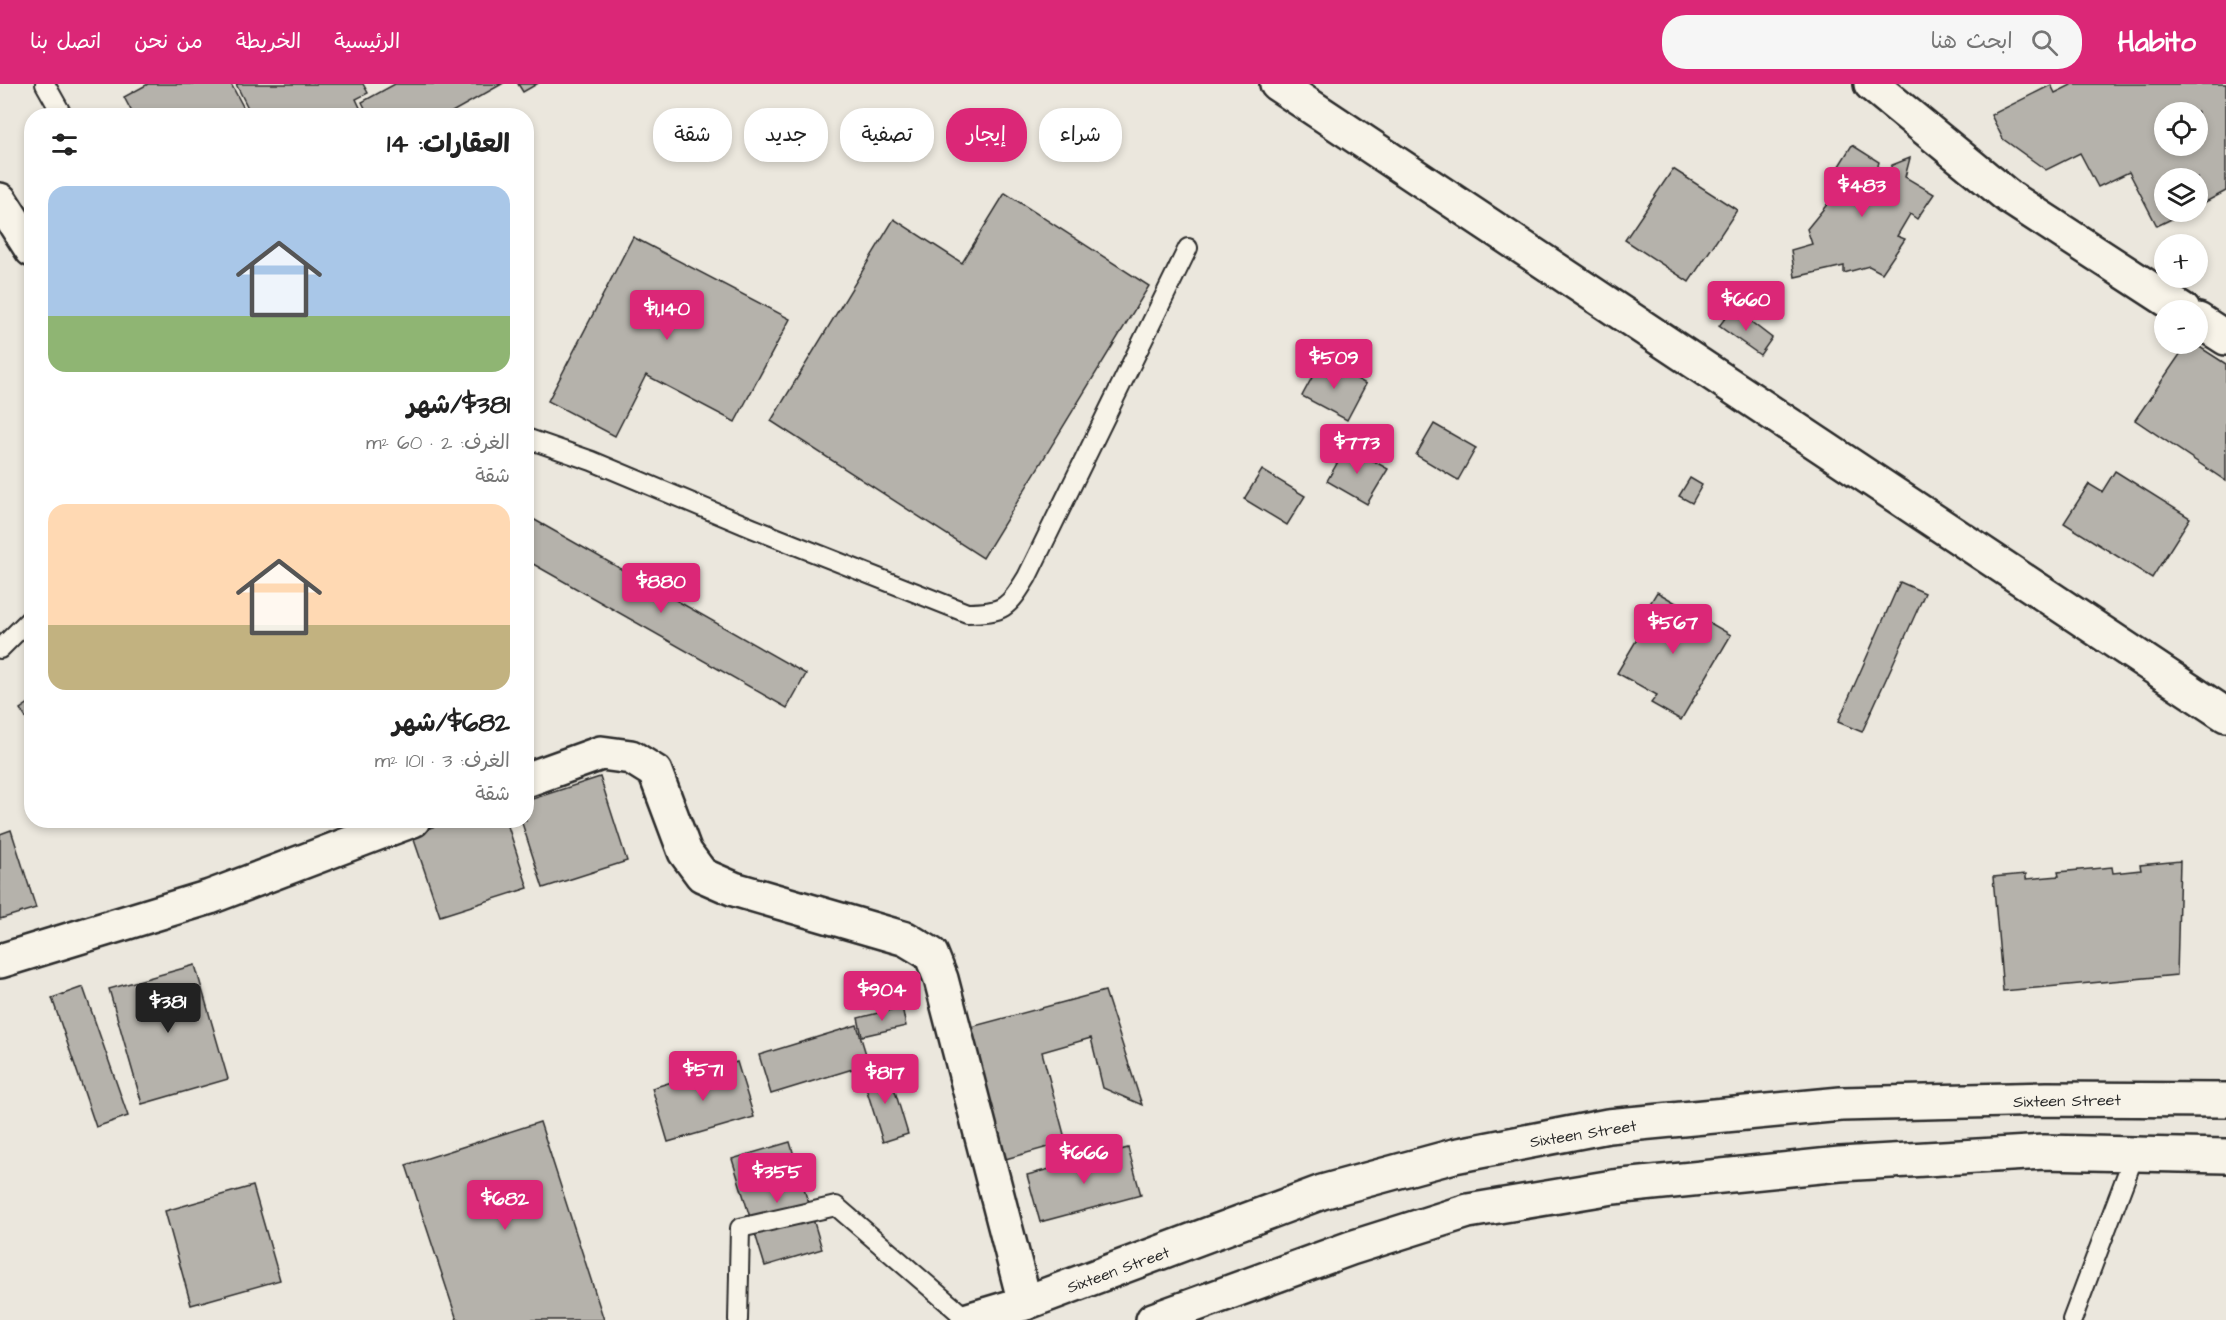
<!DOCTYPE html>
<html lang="ar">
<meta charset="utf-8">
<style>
body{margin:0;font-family:"Architects Daughter","Playpen Sans Arabic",sans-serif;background:#f6f6f6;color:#222;direction:rtl;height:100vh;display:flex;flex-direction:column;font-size:22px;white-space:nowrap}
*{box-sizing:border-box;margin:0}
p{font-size:20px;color:#767676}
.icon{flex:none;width:33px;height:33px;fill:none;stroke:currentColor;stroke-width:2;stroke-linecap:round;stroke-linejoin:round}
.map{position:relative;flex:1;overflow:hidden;direction:ltr}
.drawer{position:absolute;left:24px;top:24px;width:510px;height:720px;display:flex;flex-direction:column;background:#fff;border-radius:24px;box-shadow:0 3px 9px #0003;direction:rtl}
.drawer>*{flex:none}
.banner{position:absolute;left:552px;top:24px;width:570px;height:54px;direction:rtl;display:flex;gap:12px}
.buttons{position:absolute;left:2154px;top:18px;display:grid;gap:12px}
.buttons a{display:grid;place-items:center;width:54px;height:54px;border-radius:50%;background:#fff;box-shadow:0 3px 9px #0003;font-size:30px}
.price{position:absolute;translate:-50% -51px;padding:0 14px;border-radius:6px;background:#db2777;color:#fff;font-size:20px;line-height:39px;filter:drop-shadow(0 2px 3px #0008)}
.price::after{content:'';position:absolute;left:50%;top:36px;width:18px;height:14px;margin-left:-9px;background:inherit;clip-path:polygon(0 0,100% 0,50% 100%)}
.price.selected{background:#222;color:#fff}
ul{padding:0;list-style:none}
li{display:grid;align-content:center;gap:12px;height:318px;padding:0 24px}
li span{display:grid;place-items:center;height:186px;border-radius:18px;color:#555}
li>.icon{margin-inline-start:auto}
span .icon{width:108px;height:108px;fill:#fffc;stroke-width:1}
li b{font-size:26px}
h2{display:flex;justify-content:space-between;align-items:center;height:72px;padding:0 24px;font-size:26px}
.chip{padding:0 21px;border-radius:24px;background:#fff;box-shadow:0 3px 9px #0003;font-size:21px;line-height:54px}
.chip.selected{background:#db2777;color:#fff}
header{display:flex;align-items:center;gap:36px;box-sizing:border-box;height:84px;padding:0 30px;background:#db2777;color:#fff}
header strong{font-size:28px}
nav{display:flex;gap:33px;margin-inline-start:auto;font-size:21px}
.search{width:420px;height:54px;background:#f6f6f6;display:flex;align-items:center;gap:15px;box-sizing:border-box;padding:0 21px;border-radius:24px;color:#767676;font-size:22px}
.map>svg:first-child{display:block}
.building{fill:#b5b2ab;stroke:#2b2b2b;stroke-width:1.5;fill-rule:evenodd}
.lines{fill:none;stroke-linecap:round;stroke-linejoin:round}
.service-casing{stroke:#2b2b2b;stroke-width:22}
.minor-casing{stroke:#2b2b2b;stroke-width:38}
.trunk-casing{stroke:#2b2b2b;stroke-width:38}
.service{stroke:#f7f3e8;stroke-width:18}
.minor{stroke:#f7f3e8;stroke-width:33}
.trunk{stroke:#f7f3e8;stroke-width:33}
.labels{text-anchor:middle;stroke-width:4.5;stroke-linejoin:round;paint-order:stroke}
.street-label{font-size:16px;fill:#2b2b2b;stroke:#f7f3e8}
</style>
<header>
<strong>Habito</strong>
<div class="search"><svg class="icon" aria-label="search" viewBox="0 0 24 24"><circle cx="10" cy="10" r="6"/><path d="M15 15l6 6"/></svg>ابحث هنا</div>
<nav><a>الرئيسية</a><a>الخريطة</a><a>من نحن</a><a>اتصل بنا</a></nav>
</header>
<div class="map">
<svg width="2226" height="1236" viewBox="0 0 2226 1236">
<rect width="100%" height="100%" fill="#ebe7dd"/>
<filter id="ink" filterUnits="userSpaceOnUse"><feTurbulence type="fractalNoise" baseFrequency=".0167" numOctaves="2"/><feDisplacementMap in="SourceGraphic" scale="12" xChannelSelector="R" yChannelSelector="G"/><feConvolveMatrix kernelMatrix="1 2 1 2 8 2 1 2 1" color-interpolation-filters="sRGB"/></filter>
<g filter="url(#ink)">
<g class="building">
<path d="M148,0H231L248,32H134L124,13Z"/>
<path d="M236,0H363L368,9L356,15L364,32H252Z"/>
<path d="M395,0H502L445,32H369L362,18Z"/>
<path d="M518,0H537L523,8Z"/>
<path d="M2073,0H2226V107L2198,122V94H2164V128H2186L2157,142L2129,88L2098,103L2080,69L2046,86L2003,55L1991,31L2051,1L2055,9ZM2164,28H2198V62H2164Z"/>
<path d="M1852,61L1879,78L1877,85L1887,90L1892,81L1910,74L1905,93L1934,110L1917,135L1910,130L1897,152L1905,155L1882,189L1869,182L1844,189V182L1795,193L1791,166L1812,160L1807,145L1843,101L1832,93Z"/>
<path d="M1673,85L1737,126L1689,198L1625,156Z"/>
<path d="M1005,109L1149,202L983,474L771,337L894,135L962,179Z"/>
<path d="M633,153L790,235L735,338L646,291L615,352L548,317Z"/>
<path d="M1733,224L1772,254L1760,271L1719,242Z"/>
<path d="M2187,260H2195L2226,280V397L2135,336Z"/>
<path d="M1322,275L1366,300L1347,336L1302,312Z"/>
<path d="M1434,340L1476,364L1458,396L1416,371Z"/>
<path d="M1347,362L1388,385L1367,420L1327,397Z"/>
<path d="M1262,386L1305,412L1287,441L1244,415Z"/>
<path d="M2115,387L2190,434L2152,494L2064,439L2089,400L2102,408Z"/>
<path d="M1690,394L1702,401L1692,419L1679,412Z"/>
<path d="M526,431L806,590L787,624L526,476Z"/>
<path d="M1900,498L1925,509L1862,648L1838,638Z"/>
<path d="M1657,508L1731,551L1681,636L1651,619L1657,611L1617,589L1646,540L1640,536Z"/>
<path d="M32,617V643L20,625Z"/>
<path d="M600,693L627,777L543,804L521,736H526V717Z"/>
<path d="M453,736H506L528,804L440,832L412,750Z"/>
<path d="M11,746L36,824L0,835V750Z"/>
<path d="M2180,777L2177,891L2003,907L1993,793L2026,790V795L2059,792L2058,788L2112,783L2113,789L2141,786L2140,781Z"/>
<path d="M195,881L228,995L142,1020L109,905Z"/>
<path d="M83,903L128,1032L96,1043L52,914Z"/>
<path d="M1105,907L1142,1021L1103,1004L1091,954L1042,968L1066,1058L1002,1076L967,944Z"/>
<path d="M902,923L906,942L862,952L858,934Z"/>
<path d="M857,941L869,980L771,1010L759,971Z"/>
<path d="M737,978L754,1033L668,1058L652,1004Z"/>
<path d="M888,984L908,1050L883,1058L862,991Z"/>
<path d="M540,1038L604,1236H457L406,1081Z"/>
<path d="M790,1058L822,1165L765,1182L732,1075Z"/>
<path d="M1128,1064L1141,1111L1040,1138L1027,1091Z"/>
<path d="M253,1102L280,1196L191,1221L165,1127Z"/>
</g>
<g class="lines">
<g class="service-casing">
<g id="service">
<path d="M45,0L63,32"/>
<path d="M526,354L592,377L752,444L967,529C1004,529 1008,524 1027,493L1188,164"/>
<path d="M0,565L32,533"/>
<path d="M738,1236L740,1144L836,1122L968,1236"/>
<path d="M2072,1236L2135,1069"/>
</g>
</g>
<g class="minor-casing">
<g id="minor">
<path d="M1277,0L2226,631"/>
<path d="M1871,0L2009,113L2183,226"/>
<path d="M0,116L32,166"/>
<path d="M2198,236L2226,254"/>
<path d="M526,696L601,669L631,673L655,688L685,768L702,791L734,805L906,855L931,870L941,895L1025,1219"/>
<path d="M380,736L386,746L413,736"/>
<path d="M0,877L210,813L386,746"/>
</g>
</g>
<g class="trunk-casing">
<g id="trunk">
<path d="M968,1236L1025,1219L1322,1108L1454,1072L1608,1042L1841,1020L2047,1015L2226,1016"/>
<path d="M1153,1236L1351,1164L1468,1127L1613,1103L1840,1080L2044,1068L2226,1072"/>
</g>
</g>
<use href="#service" class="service"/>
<use href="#minor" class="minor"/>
<use href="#trunk" class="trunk"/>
</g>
</g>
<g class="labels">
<g class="street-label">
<text transform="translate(2067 1016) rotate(-1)" y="6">Sixteen Street</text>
<text transform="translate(1583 1049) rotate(-9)" y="6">Sixteen Street</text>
<text transform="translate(1118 1185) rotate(-20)" y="6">Sixteen Street</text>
</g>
</g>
</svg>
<div class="buttons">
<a><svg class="icon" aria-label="locate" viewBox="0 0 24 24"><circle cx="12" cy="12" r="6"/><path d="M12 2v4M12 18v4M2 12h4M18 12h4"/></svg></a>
<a><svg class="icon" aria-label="layers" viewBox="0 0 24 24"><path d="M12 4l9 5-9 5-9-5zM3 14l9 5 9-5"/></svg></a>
<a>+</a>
<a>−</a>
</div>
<b class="price" style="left:1862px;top:134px">$483</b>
<b class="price" style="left:1746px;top:248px">$660</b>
<b class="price" style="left:667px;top:257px">$1,140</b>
<b class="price" style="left:1334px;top:306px">$509</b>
<b class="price" style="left:1357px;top:391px">$773</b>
<b class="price" style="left:661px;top:530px">$880</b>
<b class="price" style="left:1673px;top:571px">$567</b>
<b class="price" style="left:882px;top:938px">$904</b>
<b class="price selected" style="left:168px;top:950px">$381</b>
<b class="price" style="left:703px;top:1018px">$571</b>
<b class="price" style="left:885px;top:1021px">$817</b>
<b class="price" style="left:1084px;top:1101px">$666</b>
<b class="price" style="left:777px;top:1120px">$355</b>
<b class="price" style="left:505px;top:1147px">$682</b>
<div class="banner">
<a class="chip">شراء</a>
<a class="chip selected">إيجار</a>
<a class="chip">تصفية</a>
<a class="chip">جديد</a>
<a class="chip">شقة</a>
</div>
<section class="drawer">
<h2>العقارات: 14<svg class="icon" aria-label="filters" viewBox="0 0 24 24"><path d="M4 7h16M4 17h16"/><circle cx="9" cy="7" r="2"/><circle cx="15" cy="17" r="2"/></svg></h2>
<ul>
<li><span style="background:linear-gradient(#a9c7e8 70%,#8fb573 0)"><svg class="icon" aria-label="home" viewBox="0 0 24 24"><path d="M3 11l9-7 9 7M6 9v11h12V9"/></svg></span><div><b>$381/شهر</b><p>الغرف: 2 · 60 m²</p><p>شقة</p></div></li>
<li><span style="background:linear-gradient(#ffd9b3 65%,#c2b280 0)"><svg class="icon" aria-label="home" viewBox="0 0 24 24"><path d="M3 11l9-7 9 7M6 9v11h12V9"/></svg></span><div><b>$682/شهر</b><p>الغرف: 3 · 101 m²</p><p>شقة</p></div></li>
</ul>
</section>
</div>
